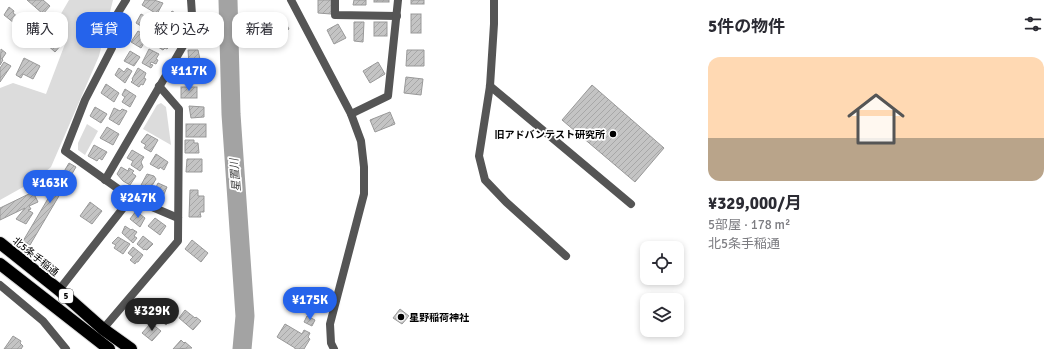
<!DOCTYPE html>
<html lang="ja">
<meta charset="utf-8">
<style>
body{margin:0;font-family:Signika,"Noto Sans JP",sans-serif;background:#f2f2f3;color:#2b2b33;height:100vh;display:flex;flex-direction:column;font-size:15px;white-space:nowrap}
*{box-sizing:border-box;margin:0}
p{font-size:13px;color:#7c7c81}
.icon{flex:none;width:22px;height:22px;fill:none;stroke:currentColor;stroke-width:2;stroke-linecap:round;stroke-linejoin:round}
.map{position:relative;flex:1;overflow:hidden}
.drawer{display:flex;flex-direction:column;background:#fff;width:360px}
.drawer>*{flex:none}
.guide{position:absolute;left:12px;top:12px;width:380px;height:36px;display:flex;gap:8px}
.fabs{position:absolute;left:640px;top:241px;display:grid;gap:8px}
.fabs a{display:grid;place-items:center;width:44px;height:44px;border-radius:8px;background:#fff;box-shadow:0 2px 6px #0003;font-size:20px}
.price{position:absolute;translate:-50% -34px;padding:0 9px;border-radius:14px;background:#2563eb;color:#fff;font-size:13px;line-height:26px;filter:drop-shadow(0 1px 2px #0008)}
.price::after{content:'';position:absolute;left:50%;top:24px;width:12px;height:9px;margin-left:-6px;background:inherit;clip-path:polygon(0 0,100% 0,50% 100%)}
.price.active{background:#222;color:#fff}
ul{padding:0;list-style:none}
li{display:grid;align-content:center;gap:8px;height:212px;padding:0 12px}
li span{display:grid;place-items:center;height:124px;border-radius:12px;color:#555}
li>.icon{margin-inline-start:auto}
span .icon{width:72px;height:72px;fill:#fffc;stroke-width:1}
li b{font-size:17px}
h2{display:flex;justify-content:space-between;align-items:center;height:48px;padding:0 12px;font-size:17px}
.pill{padding:0 14px;border-radius:12px;background:#fff;box-shadow:0 2px 6px #0003;font-size:14px;line-height:36px}
.pill.active{background:#2563eb;color:#fff}
main{display:flex;flex:1;min-height:0}
.map>svg:first-child{display:block}
.green{fill:#dcdcdc}
.lines{fill:none;stroke-linecap:round;stroke-linejoin:round}
.river{stroke:#a3a3a3;stroke-width:19}
.building{fill:url(#building-hatch);stroke:#999}
.highway-casing{stroke:#dbdbdb;stroke-width:14}
.street{stroke:#555;stroke-width:8}
.highway{stroke:#000;stroke-width:12}
.poi-dot{fill:#000;stroke:#fff;stroke-width:1.5}
.labels{text-anchor:middle;stroke-width:3.5;stroke-linejoin:round;paint-order:stroke}
.shield{fill:#fff;stroke:#4c4c4c;stroke-width:1}
.shield-label{font-size:9px;font-weight:bold;fill:#000}
.poi-label{font-size:10px;font-weight:bold;fill:#000;stroke:#fff;text-anchor:end}
.street-label{font-size:10px;fill:#000;stroke:#fff}
.water-label{font-size:11px;font-style:italic;fill:#444;stroke:#fff}
</style>
<main>
<div class="map">
<svg width="696" height="349" viewBox="0 0 696 349">
<defs>
<pattern id="building-hatch" width="6" height="6" patternUnits="userSpaceOnUse"><rect width="6" height="6" fill="#c4c4c4"/><path d="M-1 1l2-2M0 6l6-6M5 7l2-2" fill="none" stroke="#a7a7a7"/></pattern>
</defs>
<rect width="100%" height="100%" fill="#fff"/>
<g class="green">
<path d="M69,0H113L99,56L51,167L34,181L0,200V88L13,83L46,94L68,36L55,24Z"/>
<path d="M161,103L166,107L171,145L143,129L157,105Z"/>
<path d="M87,124L98,131L85,155L78,150V143Z"/>
</g>
<g class="lines">
<path class="river" d="M228,0L231,114L245,316L242,349"/>
</g>
<g class="building">
<path d="M27,0H43L50,6L43,14Z"/>
<path d="M145,0H154L163,3L157,14L142,5Z"/>
<path d="M318,0H331V14L318,13Z"/>
<path d="M354,0H366V5H353Z"/>
<rect x="374" y="0" width="15" height="2"/>
<rect x="411" y="0" width="13" height="4"/>
<path d="M9,7L14,11L13,13L18,17L14,23L4,15Z"/>
<path d="M172,11L182,17L175,28L173,27L172,29L164,25Z"/>
<path d="M141,14L156,22L151,32L136,23Z"/>
<rect x="411" y="14" width="10" height="19"/>
<path d="M275,18L278,24L284,20L289,29L275,38L269,29L273,27L270,21Z"/>
<path d="M354,22H364L363,42L354,41Z"/>
<rect x="374" y="22" width="13" height="14"/>
<path d="M338,24L346,38L334,44L327,30Z"/>
<path d="M138,31L148,37L141,48L131,42Z"/>
<path d="M48,32L51,34L52,33L60,39L58,41L62,44L55,52L45,43L42,46L38,43Z"/>
<path d="M159,34L172,42L169,47L167,49L165,48L163,50L153,44Z"/>
<path d="M1,49L6,53L2,59L3,60L0,65Z"/>
<path d="M149,49L159,54L156,59L158,60L156,64L151,62L150,64L153,65L151,68L142,63Z"/>
<path d="M188,50H198L201,64L189,65Z"/>
<path d="M407,50H424V66H406Z"/>
<path d="M130,51L140,57L134,66L124,61Z"/>
<path d="M24,58L40,66L33,79L23,74L21,78L16,75Z"/>
<path d="M4,62L11,66L0,82V68Z"/>
<path d="M378,62L385,74L370,83L363,71Z"/>
<path d="M119,68L124,72L127,68L132,71L125,83L115,75Z"/>
<path d="M138,68L146,73L144,78L146,79L143,85L141,84L139,87L131,82L133,80L132,79Z"/>
<path d="M193,71V82H176V72Z"/>
<path d="M406,77L423,79L421,95L404,93Z"/>
<path d="M106,84L119,93L114,102L101,93Z"/>
<path d="M592,85L664,148L635,182L562,120Z"/>
<rect x="181" y="87" width="16" height="11"/>
<path d="M125,89L136,96L130,107L122,102L125,97L122,95Z"/>
<path d="M189,106L204,107V117L191,118Z"/>
<path d="M95,107L107,114L101,123L90,116Z"/>
<path d="M114,108L120,111L122,109L127,111L119,125L109,119Z"/>
<path d="M390,112L395,124L375,132L370,120Z"/>
<rect x="186" y="124" width="20" height="13"/>
<path d="M107,127L119,134L113,145L100,138Z"/>
<path d="M147,134L158,140L151,152L144,148L146,145L141,142Z"/>
<path d="M185,140H194V143H198L199,153H185Z"/>
<path d="M94,145L107,152L102,160L99,158L97,161L88,156Z"/>
<path d="M132,150L144,157L141,162L143,167L140,171L131,165L133,161L127,158Z"/>
<path d="M156,154L168,162L164,170L160,167L159,169L150,164Z"/>
<path d="M187,159H202V172H186Z"/>
<path d="M69,163L76,167L30,245L23,241Z"/>
<path d="M121,167L128,171L129,168L134,171L132,173L136,176L130,185L123,181L117,174Z"/>
<path d="M147,174L154,176L156,179L150,189L148,188L147,191L140,187Z"/>
<path d="M158,183L167,187L162,199L161,198L159,201L151,197Z"/>
<path d="M190,190H198V196H204V212H200L201,217H189Z"/>
<path d="M33,192L38,202L29,206L31,209L28,210L33,213L26,224L16,219L25,208L0,220V208Z"/>
<path d="M90,202L102,211L92,224L80,216Z"/>
<path d="M136,211L145,218L140,227L130,219Z"/>
<path d="M155,218L166,226L160,235L148,226Z"/>
<path d="M125,226L131,230L132,229L137,232L134,236L137,238L133,243L122,233Z"/>
<path d="M143,236L153,244L147,250L144,249V250L137,244Z"/>
<path d="M118,237L130,244L123,254L114,248L116,245L112,243Z"/>
<path d="M192,240L208,253L201,262L185,249Z"/>
<path d="M133,247L143,255L138,262H136L135,264L130,260L133,257L128,253Z"/>
<path d="M158,299L163,304L165,303L177,313L166,325L149,310Z"/>
<path d="M400,309L409,316L402,324L393,318Z"/>
<path d="M185,310L195,318L196,317L201,321L193,330L179,318Z"/>
<path d="M307,316L315,320L312,326L304,322Z"/>
<path d="M151,323L161,331L152,341L142,333Z"/>
<path d="M285,324L302,334L304,330L310,333L308,337L310,339L304,349H295V348L277,337Z"/>
<path d="M13,336L21,341L20,343L23,346L21,349H4Z"/>
<path d="M181,340L184,343L185,342L192,348L173,349Z"/>
</g>
<g class="lines">
<g class="highway-casing">
<g id="highway">
<path d="M0,243L59,290L103,329L131,349"/>
<path d="M0,264L109,349"/>
</g>
</g>
<g class="street">
<path d="M126,0L116,16L112,48L85,100L65,151L131,198L178,218"/>
<path d="M291,0L351,114L361,141L364,167V194L330,324L331,343L334,349"/>
<path d="M335,0V15L397,16"/>
<path d="M494,0V24L490,86L479,156L485,180L506,202L566,256"/>
<path d="M490,86L631,204"/>
<path d="M351,114L388,96L398,0"/>
<path d="M105,180L193,29L191,0"/>
<path d="M0,285L43,321L66,349"/>
<path d="M59,290L131,198"/>
<path d="M103,329L178,241L179,109L159,86"/>
</g>
<use href="#highway" class="highway"/>
</g>
<g class="poi-dot">
<circle cx="613" cy="134" r="4"/>
<circle cx="401" cy="317" r="4"/>
</g>
<g class="labels">
<rect class="shield" x="59" y="289" width="14" height="14" rx="3"/>
<g class="shield-label">
<text x="66" y="299">5</text>
</g>
<g class="poi-label">
<text x="605" y="138">旧アドバンテスト研究所</text>
<text x="409" y="321" text-anchor="start">星野稲荷神社</text>
</g>
<g class="street-label">
<text transform="translate(36 256) rotate(39)" y="4">北5条手稲通</text>
</g>
<g class="water-label">
<text transform="translate(235 175) rotate(-94)" y="4">星置川</text>
</g>
</g>
</svg>
<div class="fabs">
<a><svg class="icon" aria-label="locate" viewBox="0 0 24 24"><circle cx="12" cy="12" r="6"/><path d="M12 2v4M12 18v4M2 12h4M18 12h4"/></svg></a>
<a><svg class="icon" aria-label="layers" viewBox="0 0 24 24"><path d="M12 4l9 5-9 5-9-5zM3 14l9 5 9-5"/></svg></a>
</div>
<b class="price" style="left:189px;top:92px">¥117K</b>
<b class="price" style="left:50px;top:204px">¥163K</b>
<b class="price" style="left:138px;top:219px">¥247K</b>
<b class="price" style="left:310px;top:321px">¥175K</b>
<b class="price active" style="left:152px;top:332px">¥329K</b>
<div class="guide">
<a class="pill">購入</a>
<a class="pill active">賃貸</a>
<a class="pill">絞り込み</a>
<a class="pill">新着</a>
</div>
</div>
<section class="drawer">
<h2>5件の物件<svg class="icon" aria-label="filters" viewBox="0 0 24 24"><path d="M4 7h16M4 17h16"/><circle cx="9" cy="7" r="2"/><circle cx="15" cy="17" r="2"/></svg></h2>
<ul>
<li><span style="background:linear-gradient(#ffd9b3 65%,#b9a48a 0)"><svg class="icon" aria-label="home" viewBox="0 0 24 24"><path d="M3 11l9-7 9 7M6 9v11h12V9"/></svg></span><div><b>¥329,000/月</b><p>5部屋 · 178 m²</p><p>北5条手稲通</p></div></li>
</ul>
</section>
</main>
